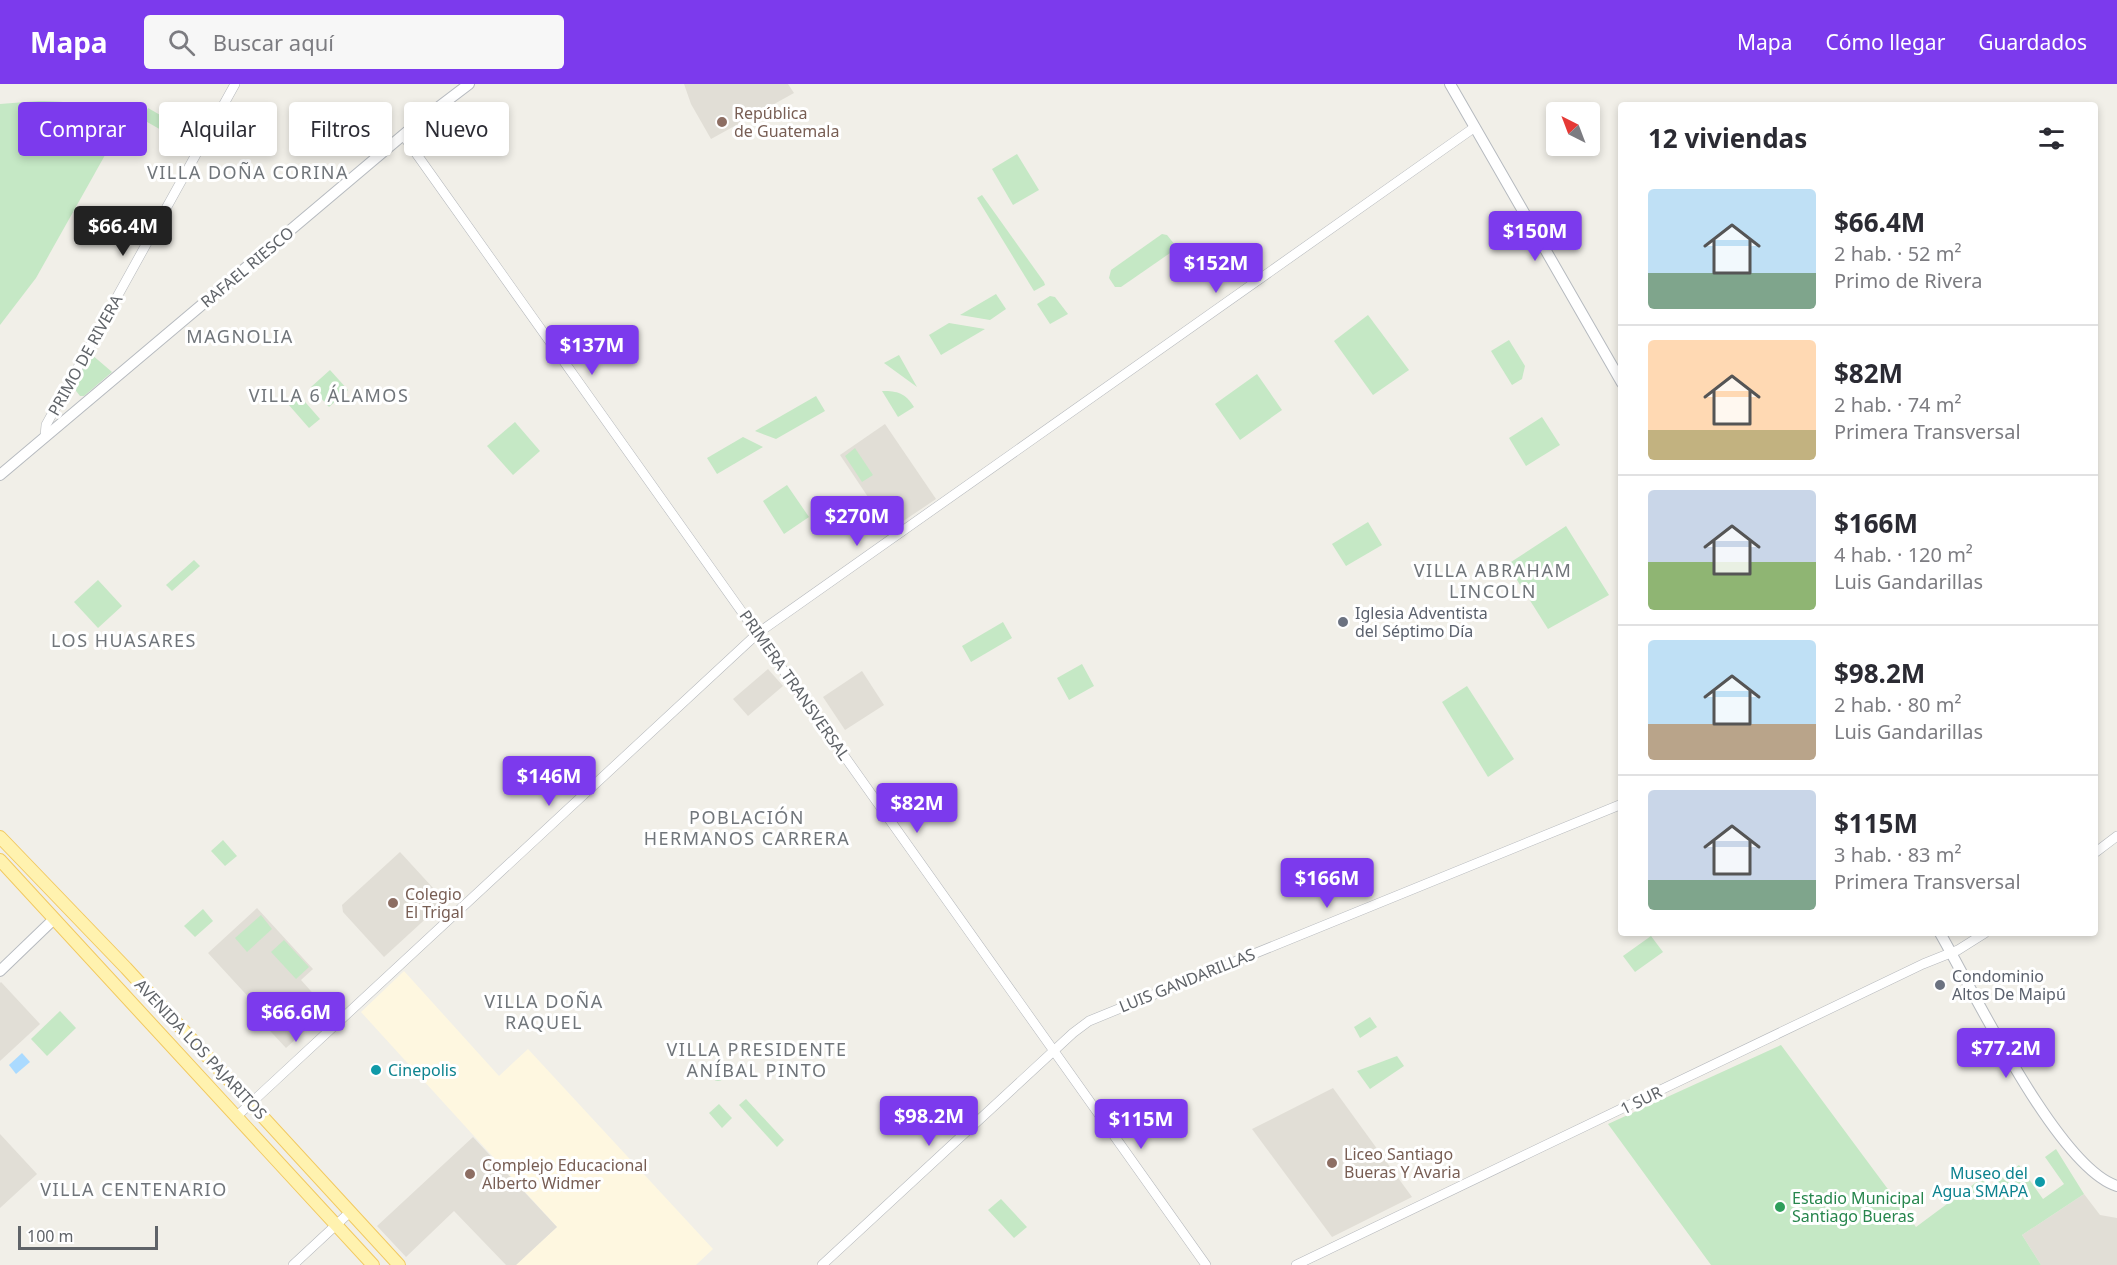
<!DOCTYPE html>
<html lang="es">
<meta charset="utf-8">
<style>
body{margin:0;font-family:"Noto Sans",sans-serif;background:#f7f7f7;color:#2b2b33;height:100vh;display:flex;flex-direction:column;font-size:22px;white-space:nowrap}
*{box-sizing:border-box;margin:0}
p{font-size:20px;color:#7c7c81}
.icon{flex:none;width:33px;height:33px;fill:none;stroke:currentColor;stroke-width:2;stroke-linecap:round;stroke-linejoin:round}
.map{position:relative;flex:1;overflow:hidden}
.details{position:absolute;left:1618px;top:18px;width:480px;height:834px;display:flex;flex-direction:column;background:#fff;border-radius:6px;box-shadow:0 3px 9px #0003}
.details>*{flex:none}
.top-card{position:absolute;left:18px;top:18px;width:570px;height:54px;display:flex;gap:12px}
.needle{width:39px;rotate:318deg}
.controls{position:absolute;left:1546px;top:18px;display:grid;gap:12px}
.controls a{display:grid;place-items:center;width:54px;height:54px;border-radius:6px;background:#fff;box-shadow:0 3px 9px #0003;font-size:30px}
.scale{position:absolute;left:18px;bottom:15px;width:140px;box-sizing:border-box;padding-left:6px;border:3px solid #5f6368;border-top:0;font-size:16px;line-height:21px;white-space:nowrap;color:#5f6368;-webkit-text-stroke:4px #fff;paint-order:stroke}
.price{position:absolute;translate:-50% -51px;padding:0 14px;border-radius:6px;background:#7c3aed;color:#fff;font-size:20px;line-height:39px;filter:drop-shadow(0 2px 3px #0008)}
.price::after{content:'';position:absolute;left:50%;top:36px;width:18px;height:14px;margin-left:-9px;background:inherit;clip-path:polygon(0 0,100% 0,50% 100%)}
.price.current{background:#222;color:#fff}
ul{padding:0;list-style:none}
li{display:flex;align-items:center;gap:18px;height:150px;padding:0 30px}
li+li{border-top:2px solid #e1e1e2}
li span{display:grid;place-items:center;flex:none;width:168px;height:120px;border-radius:6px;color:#555}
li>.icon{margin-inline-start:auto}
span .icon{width:72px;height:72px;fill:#fffc;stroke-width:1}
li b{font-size:26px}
h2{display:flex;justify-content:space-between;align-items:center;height:72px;padding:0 30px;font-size:26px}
.chip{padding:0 21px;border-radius:6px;background:#fff;box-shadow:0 3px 9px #0003;font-size:21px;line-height:54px}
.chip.current{background:#7c3aed;color:#fff}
header{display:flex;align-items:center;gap:36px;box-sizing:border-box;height:84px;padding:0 30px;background:#7c3aed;color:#fff}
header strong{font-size:28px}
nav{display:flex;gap:33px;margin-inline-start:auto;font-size:21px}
.search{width:420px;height:54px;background:#f7f7f7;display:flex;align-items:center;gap:15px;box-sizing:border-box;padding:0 21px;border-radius:6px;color:#7c7c81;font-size:22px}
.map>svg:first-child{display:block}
.commercial{fill:#fef7e0}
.education{fill:#e1ded6}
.green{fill:#c5e8c5}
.water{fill:#aadaff}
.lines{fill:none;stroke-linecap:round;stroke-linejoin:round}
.tertiary-casing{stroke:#b5b8bc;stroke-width:10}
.secondary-casing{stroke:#b6babf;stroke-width:12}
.primary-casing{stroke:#f2c960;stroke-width:14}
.tertiary{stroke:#fff;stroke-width:9}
.secondary{stroke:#fff;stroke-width:10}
.primary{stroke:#fff2af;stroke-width:12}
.education-dot{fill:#8d6e63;stroke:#fff;stroke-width:2}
.worship-dot{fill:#6b7280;stroke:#fff;stroke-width:2}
.culture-dot{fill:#0f9aa8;stroke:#fff;stroke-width:2}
.leisure-dot{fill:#2e9e5b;stroke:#fff;stroke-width:2}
.labels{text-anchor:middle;stroke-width:6;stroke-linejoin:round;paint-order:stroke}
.education-label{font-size:16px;fill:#785e54;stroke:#fff;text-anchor:start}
.street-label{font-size:16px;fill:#5f6368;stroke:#fff}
.worship-label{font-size:16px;fill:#5b616d;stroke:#fff;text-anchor:start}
.culture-label{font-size:16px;fill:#0d838f;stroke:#fff;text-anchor:start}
.leisure-label{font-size:16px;fill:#27864d;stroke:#fff;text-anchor:start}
.neighbourhood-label{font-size:18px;letter-spacing:1.5px;fill:#70757a;stroke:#fff}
</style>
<header>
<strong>Mapa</strong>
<div class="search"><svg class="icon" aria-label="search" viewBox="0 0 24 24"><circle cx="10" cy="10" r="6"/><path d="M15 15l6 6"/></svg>Buscar aquí</div>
<nav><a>Mapa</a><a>Cómo llegar</a><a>Guardados</a></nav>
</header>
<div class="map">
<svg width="2117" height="1181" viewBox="0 0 2117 1181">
<rect width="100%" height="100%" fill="#f1efe8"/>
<path class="commercial" d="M404,887L499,992L528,965L713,1165L696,1181H516L557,1143L361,928Z"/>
<g class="education">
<path d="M684,0H788L794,9L711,55L691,20Z"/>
<path d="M885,340L936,415L890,446L840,371Z"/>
<path d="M768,585L783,602L748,632L733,615Z"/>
<path d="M862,587L884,621L845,646L823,613Z"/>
<path d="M400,768L445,817L384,873L343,828L342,821Z"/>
<path d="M257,824L313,885L301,896L328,926L286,964L259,935L264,930L208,869Z"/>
<path d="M1,898L40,940L0,977V899Z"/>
<path d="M1333,1004L1412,1113L1332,1153L1252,1045Z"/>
<path d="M0,1050L37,1090L0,1124Z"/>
<path d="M473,1053L557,1143L516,1181H506L454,1127L406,1173L377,1142Z"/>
<path d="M2084,1110L2100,1131L2117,1134V1181H2041L2022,1151Z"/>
</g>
<g class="green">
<path d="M38,17C71,17 90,20 117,41L118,48L36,194L0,241V20Z"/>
<path d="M148,24L195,51L189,62L142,35Z"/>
<path d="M1017,70L1039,106L1013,121L992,85Z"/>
<path d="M982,111L1044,198L1045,201L1034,207L977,114Z"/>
<path d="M1162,150L1167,151L1175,161L1173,167L1121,203H1115L1109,194L1111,186Z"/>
<path d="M996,210L1006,225L990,236L960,231Z"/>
<path d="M1050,212L1055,213L1068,230L1050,240L1037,220Z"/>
<path d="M1368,231L1409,286L1373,311L1334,257Z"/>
<path d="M949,239L985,245L941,271L929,251Z"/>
<path d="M1509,256L1525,282L1522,295L1512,301L1491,267Z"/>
<path d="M91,270L112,288L84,312H80L73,303Z"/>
<path d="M899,271L917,303L884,279Z"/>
<path d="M330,286L348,306L329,323L311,303Z"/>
<path d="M1257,290L1282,326L1240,356L1215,320Z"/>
<path d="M882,307C898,307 905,309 914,323L898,333Z"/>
<path d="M299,311L320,335L309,344L288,320Z"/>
<path d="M816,312L825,327L776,355L755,347Z"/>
<path d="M1542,333L1560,361L1526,382L1509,354Z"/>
<path d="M515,338L540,367L513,391L487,362Z"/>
<path d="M743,353L763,363L717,390L707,374Z"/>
<path d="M855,364L873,391L862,398L845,372Z"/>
<path d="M787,401L809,433L784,450L763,417Z"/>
<path d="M1368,438L1382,461L1346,482L1332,460Z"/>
<path d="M1566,442L1609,511L1548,545L1510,485L1511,478Z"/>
<path d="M194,476L200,482L172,507L166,501Z"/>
<path d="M98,496L122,522L98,544L74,518Z"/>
<path d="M1003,538L1012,554L971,578L962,562Z"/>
<path d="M1082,580L1094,602L1069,616L1057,594Z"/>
<path d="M1467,602L1514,675L1488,693L1442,618Z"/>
<path d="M223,756L237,772L225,782L211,767Z"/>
<path d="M203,825L213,837L195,853L184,842Z"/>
<path d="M261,831L272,845L247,868L235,854Z"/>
<path d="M1651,852L1663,868L1635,888L1623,872Z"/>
<path d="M284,856L309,883L296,895L271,868Z"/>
<path d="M60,927L76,944L47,972L31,955Z"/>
<path d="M1370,933L1377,943L1360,954L1354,943Z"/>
<path d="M1781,961L1916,1143L1982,1094L1989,1103L2019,1081L2043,1115L2064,1100L2045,1073L2056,1065L2084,1110L2022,1151L2041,1181H1711L1608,1040Z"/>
<path d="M1397,972L1404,982L1370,1005L1357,987Z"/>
<circle cx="718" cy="990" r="7"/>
<path d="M746,1015L784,1056L777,1063L739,1021Z"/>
<path d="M719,1020L732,1034L722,1044L709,1029Z"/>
<path d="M1001,1115L1027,1143L1014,1154L988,1126Z"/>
</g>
<path class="water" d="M22,969L30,978L16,990L9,981Z"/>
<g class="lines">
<g class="tertiary-casing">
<g id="tertiary">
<path d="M403,51L1206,1181"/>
<path d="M45,353L46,341L235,0"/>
<path d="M2096,768L2117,752"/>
<path d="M237,1032L758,549L1475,43"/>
<path d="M293,1181L350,1128"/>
<path d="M822,1181L1073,949L1089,937L1622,720"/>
<path d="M1296,1181L1923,880L1958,866L1985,849"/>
</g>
</g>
<g class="secondary-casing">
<g id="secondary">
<path d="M1450,0L1622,299"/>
<path d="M0,391L415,41L469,0"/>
<path d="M1940,849C1973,906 2058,1084 2117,1102"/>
<path d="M0,887L54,835"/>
</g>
</g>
<g class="primary-casing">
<g id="primary">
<path d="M0,753L126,884L399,1181"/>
<path d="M0,776L373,1181"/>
</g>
</g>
<use href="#tertiary" class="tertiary"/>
<use href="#secondary" class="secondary"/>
<use href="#primary" class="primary"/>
</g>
<g class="education-dot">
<circle cx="722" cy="38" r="6"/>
<circle cx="393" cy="819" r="6"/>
<circle cx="1332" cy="1079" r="6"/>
<circle cx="470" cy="1090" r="6"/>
</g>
<g class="worship-dot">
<circle cx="1343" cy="538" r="6"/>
<circle cx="1940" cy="901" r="6"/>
</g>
<g class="culture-dot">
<circle cx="376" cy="986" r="6"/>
<circle cx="2040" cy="1098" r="6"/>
</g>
<circle class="leisure-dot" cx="1780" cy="1123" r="6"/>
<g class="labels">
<g class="education-label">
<text x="734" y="35">República<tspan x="734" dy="18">de Guatemala</tspan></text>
<text x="405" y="816">Colegio<tspan x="405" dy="18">El Trigal</tspan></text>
<text x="1344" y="1076">Liceo Santiago<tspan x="1344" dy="18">Bueras Y Avaria</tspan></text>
<text x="482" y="1087">Complejo Educacional<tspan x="482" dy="18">Alberto Widmer</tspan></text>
</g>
<g class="street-label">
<text transform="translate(247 183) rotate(-40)" y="6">RAFAEL RIESCO</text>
<text transform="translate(85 271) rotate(-61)" y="6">PRIMO DE RIVERA</text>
<text transform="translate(795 601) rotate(55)" y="6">PRIMERA TRANSVERSAL</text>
<text transform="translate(1187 896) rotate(-22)" y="6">LUIS GANDARILLAS</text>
<text transform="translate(201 965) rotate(47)" y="6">AVENIDA LOS PAJARITOS</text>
<text transform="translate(1641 1016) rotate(-26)" y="6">1 SUR</text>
</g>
<g class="worship-label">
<text x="1355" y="535">Iglesia Adventista<tspan x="1355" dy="18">del Séptimo Día</tspan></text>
<text x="1952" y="898">Condominio<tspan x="1952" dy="18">Altos De Maipú</tspan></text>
</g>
<g class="culture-label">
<text x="388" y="992">Cinepolis</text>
<text x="2028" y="1095" text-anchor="end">Museo del<tspan x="2028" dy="18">Agua SMAPA</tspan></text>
</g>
<g class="leisure-label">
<text x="1792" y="1120">Estadio Municipal<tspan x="1792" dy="18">Santiago Bueras</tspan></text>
</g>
<g class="neighbourhood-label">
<text x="248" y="95">VILLA DOÑA CORINA</text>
<text x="240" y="259">MAGNOLIA</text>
<text x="329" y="318">VILLA 6 ÁLAMOS</text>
<text x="1493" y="493">VILLA ABRAHAM<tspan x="1493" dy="21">LINCOLN</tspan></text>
<text x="124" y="563">LOS HUASARES</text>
<text x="747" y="740">POBLACIÓN<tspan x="747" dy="21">HERMANOS CARRERA</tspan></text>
<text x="544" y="924">VILLA DOÑA<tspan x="544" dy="21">RAQUEL</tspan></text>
<text x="757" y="972">VILLA PRESIDENTE<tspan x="757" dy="21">ANÍBAL PINTO</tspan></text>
<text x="134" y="1112">VILLA CENTENARIO</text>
</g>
</g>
</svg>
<div class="controls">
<a><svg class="needle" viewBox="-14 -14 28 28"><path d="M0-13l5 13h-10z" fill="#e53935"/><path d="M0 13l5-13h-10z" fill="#7c7c81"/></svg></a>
</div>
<div class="scale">100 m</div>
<b class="price current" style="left:123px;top:173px">$66.4M</b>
<b class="price" style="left:1535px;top:178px">$150M</b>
<b class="price" style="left:1216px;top:210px">$152M</b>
<b class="price" style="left:592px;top:292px">$137M</b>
<b class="price" style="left:857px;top:463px">$270M</b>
<b class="price" style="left:549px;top:723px">$146M</b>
<b class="price" style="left:917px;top:750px">$82M</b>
<b class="price" style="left:1327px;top:825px">$166M</b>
<b class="price" style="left:296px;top:959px">$66.6M</b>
<b class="price" style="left:2006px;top:995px">$77.2M</b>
<b class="price" style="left:929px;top:1063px">$98.2M</b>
<b class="price" style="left:1141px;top:1066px">$115M</b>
<div class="top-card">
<a class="chip current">Comprar</a>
<a class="chip">Alquilar</a>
<a class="chip">Filtros</a>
<a class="chip">Nuevo</a>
</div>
<section class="details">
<h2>12 viviendas<svg class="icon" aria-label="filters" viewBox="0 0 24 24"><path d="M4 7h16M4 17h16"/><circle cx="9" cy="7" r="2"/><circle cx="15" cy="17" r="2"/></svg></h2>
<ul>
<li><span style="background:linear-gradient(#bfe0f5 70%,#7fa58c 0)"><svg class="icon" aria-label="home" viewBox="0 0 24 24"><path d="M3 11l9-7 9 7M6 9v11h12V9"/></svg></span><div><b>$66.4M</b><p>2 hab. · 52 m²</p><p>Primo de Rivera</p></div></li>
<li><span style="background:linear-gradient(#ffd9b3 75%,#c2b280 0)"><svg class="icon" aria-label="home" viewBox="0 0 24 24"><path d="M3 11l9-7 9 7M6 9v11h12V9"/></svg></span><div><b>$82M</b><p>2 hab. · 74 m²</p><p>Primera Transversal</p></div></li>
<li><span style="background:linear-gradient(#c9d6e8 60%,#8fb573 0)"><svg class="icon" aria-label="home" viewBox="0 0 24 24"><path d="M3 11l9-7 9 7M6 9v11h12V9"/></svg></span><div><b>$166M</b><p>4 hab. · 120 m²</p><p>Luis Gandarillas</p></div></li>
<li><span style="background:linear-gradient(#bfe0f5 70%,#b9a48a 0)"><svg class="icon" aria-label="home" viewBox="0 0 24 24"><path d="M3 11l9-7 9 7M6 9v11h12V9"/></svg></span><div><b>$98.2M</b><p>2 hab. · 80 m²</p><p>Luis Gandarillas</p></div></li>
<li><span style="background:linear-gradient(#c9d6e8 75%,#7fa58c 0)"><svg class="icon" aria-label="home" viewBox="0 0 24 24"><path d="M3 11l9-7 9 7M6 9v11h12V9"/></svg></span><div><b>$115M</b><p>3 hab. · 83 m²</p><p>Primera Transversal</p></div></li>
</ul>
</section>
</div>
